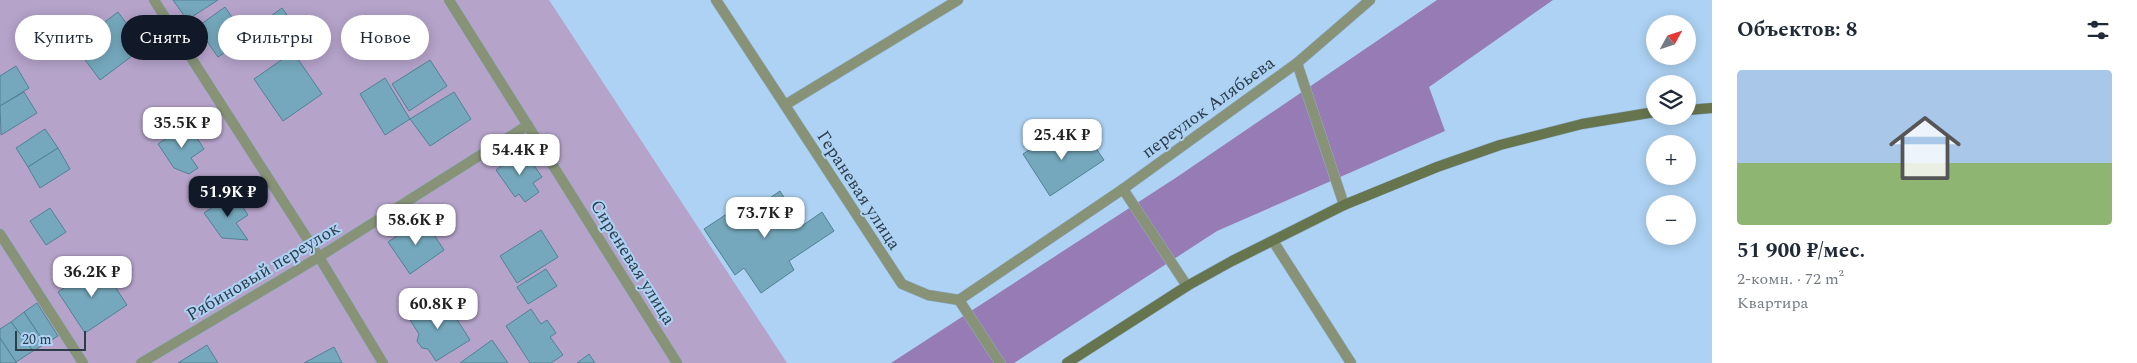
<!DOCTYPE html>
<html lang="ru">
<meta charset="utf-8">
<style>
body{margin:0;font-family:Spectral,serif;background:#f6f6f7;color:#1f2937;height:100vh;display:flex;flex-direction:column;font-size:19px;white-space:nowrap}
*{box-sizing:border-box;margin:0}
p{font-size:16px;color:#747a83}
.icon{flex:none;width:28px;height:28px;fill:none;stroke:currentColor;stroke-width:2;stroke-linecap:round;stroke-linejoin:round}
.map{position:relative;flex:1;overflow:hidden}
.side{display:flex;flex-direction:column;background:#fff;width:425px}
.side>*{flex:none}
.hud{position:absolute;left:15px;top:15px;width:475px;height:45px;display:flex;gap:10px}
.needle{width:32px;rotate:50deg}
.buttons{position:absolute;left:1646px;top:15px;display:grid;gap:10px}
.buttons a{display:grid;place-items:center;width:50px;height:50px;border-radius:50%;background:#fff;box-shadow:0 2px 12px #0003;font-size:25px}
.scale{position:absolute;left:15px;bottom:12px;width:71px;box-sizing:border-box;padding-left:5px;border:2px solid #2d3d4a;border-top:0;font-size:14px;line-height:18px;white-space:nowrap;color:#2d3d4a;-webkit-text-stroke:4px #add2f3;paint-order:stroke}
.price{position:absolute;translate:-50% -42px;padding:0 11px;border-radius:10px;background:#fff;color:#222;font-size:16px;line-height:32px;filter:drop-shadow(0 1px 2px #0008)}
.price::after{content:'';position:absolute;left:50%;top:30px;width:15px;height:11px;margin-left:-8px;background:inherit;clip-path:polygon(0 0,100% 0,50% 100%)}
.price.active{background:#111827;color:#fff}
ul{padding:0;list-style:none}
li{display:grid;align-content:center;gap:10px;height:265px;padding:0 25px}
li+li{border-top:1px solid #e0e1e3}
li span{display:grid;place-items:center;height:155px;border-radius:5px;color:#555}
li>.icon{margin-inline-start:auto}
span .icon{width:90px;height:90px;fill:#fffc;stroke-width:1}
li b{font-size:21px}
h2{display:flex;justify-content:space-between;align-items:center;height:60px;padding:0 25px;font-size:21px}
.tag{padding:0 18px;border-radius:22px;background:#fff;box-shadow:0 2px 12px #0003;font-size:18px;line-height:45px}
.tag.active{background:#111827;color:#fff}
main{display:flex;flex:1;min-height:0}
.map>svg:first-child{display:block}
.green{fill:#b5a3ca}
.forest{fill:#967bb5}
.building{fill:#75a8bc;stroke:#508195}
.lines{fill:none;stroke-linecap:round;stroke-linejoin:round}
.lane-casing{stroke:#8eaeca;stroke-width:11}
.secondary-casing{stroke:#8eaeca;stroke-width:11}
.lane{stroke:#879277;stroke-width:10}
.secondary{stroke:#66754d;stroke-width:10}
.labels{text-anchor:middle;stroke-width:4;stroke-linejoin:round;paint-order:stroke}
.street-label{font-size:18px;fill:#2d3d4a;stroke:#add2f3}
</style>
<main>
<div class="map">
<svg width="1712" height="363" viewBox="0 0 1712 363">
<rect width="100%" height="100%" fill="#add2f3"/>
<path class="green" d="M0,0H549L787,363H0Z"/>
<path class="forest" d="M1437,0H1553L1429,87L1445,131L1217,231L1014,363H891L1177,177Z"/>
<g class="building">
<path d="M173,0H218L187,20Z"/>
<path d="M225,7L246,38L218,57L197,27Z"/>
<path d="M282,8L299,32L266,55L249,32Z"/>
<path d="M118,12L132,31L124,37L136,53L100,80L74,45Z"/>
<path d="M293,52L322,94L283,121L254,79Z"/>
<path d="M430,60L447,86L409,111L392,84Z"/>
<path d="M16,66L29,88L0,106V76Z"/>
<path d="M385,78L410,119L385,135L360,94Z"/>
<path d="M24,92L37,113L1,135L0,106Z"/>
<path d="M454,92L471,119L430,146L410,119Z"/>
<path d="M188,124L204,149L191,158L198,168L189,174L174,168L158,144Z"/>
<path d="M45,129L58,148L28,167L16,148Z"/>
<path d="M1058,131L1068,146L1086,134L1104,160L1050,196L1023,154Z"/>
<path d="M58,148L70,169L40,188L28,167Z"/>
<path d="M523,150L542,177L533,183L539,192L525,202L519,194L515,197L496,170Z"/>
<path d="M780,191L802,226L822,212L834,231L789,261L794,270L761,293L744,268L735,275L704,229L745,202L751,211Z"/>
<path d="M233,193L248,215L236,223L248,240L222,238L204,213Z"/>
<path d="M50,208L66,232L46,245L30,221Z"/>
<path d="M423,218L444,250L410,274L388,242Z"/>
<path d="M541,230L558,257L517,283L500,256Z"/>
<path d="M100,264L127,305L85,333L58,292Z"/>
<path d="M546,269L557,286L528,304L517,287Z"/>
<path d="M431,300L439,313L449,307L470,340L436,361L428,349L422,348L417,341L419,334L407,315Z"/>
<path d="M37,303L58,336L45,344L24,312Z"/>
<path d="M531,309L541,324L547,320L556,333L550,337L563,355L551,363H530L506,326Z"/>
<path d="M24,312L45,344L33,351L11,322Z"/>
<path d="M11,322L33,351L16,362L0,338V329Z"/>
<path d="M0,338L16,362V363H0Z"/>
<path d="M492,340L508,363H460Z"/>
<path d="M207,345L218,363H178Z"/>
<path d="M334,347L342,363H304Z"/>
<path d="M589,354L595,363H577Z"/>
</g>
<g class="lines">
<g class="lane-casing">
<g id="lane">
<path d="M154,0L319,257L383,363"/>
<path d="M449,0L677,363"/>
<path d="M716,0L902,284L928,295L959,300L1000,363"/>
<path d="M1297,63L1344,205"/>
<path d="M785,105L958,0"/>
<path d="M1123,189L1187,286"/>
<path d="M0,234L83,363"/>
<path d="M1273,241L1351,363"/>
<path d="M959,300L1123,189L1297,63L1370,0"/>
<path d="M141,363L319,257L528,125"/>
</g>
</g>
<g class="secondary-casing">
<g id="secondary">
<path d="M1688,110L1712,108"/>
<path d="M1067,363L1187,286L1232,261L1344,205L1437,167L1500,145L1582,124L1655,112"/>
</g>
</g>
<use href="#lane" class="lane"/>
<use href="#secondary" class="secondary"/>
</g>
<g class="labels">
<g class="street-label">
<text transform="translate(1208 107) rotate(-36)" y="6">переулок Алябьева</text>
<text transform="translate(859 190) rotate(57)" y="6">Гераневая улица</text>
<text transform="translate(633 262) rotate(58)" y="6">Сиреневая улица</text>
<text transform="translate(263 271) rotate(-31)" y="6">Рябиновый переулок</text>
</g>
</g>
</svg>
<div class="buttons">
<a><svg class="needle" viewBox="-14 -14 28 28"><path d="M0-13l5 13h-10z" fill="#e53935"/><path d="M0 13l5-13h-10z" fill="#747a83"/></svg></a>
<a><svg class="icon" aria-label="layers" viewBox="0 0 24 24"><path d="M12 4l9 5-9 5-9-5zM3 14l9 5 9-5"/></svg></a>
<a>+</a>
<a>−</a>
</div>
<div class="scale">20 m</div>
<b class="price" style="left:182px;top:149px">35.5K ₽</b>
<b class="price" style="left:1062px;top:161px">25.4K ₽</b>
<b class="price" style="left:520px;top:176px">54.4K ₽</b>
<b class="price active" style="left:228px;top:218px">51.9K ₽</b>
<b class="price" style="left:765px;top:239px">73.7K ₽</b>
<b class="price" style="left:416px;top:246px">58.6K ₽</b>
<b class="price" style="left:92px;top:298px">36.2K ₽</b>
<b class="price" style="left:438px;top:330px">60.8K ₽</b>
<div class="hud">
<a class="tag">Купить</a>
<a class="tag active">Снять</a>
<a class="tag">Фильтры</a>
<a class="tag">Новое</a>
</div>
</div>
<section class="side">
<h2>Объектов: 8<svg class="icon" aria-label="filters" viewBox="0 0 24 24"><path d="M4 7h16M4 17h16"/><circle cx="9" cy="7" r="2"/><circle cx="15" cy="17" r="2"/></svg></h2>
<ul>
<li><span style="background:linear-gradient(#a9c7e8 60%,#8fb573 0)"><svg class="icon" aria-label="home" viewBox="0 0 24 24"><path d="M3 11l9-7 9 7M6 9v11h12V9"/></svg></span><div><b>51 900 ₽/мес.</b><p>2-комн. · 72 m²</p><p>Квартира</p></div></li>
</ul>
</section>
</main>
